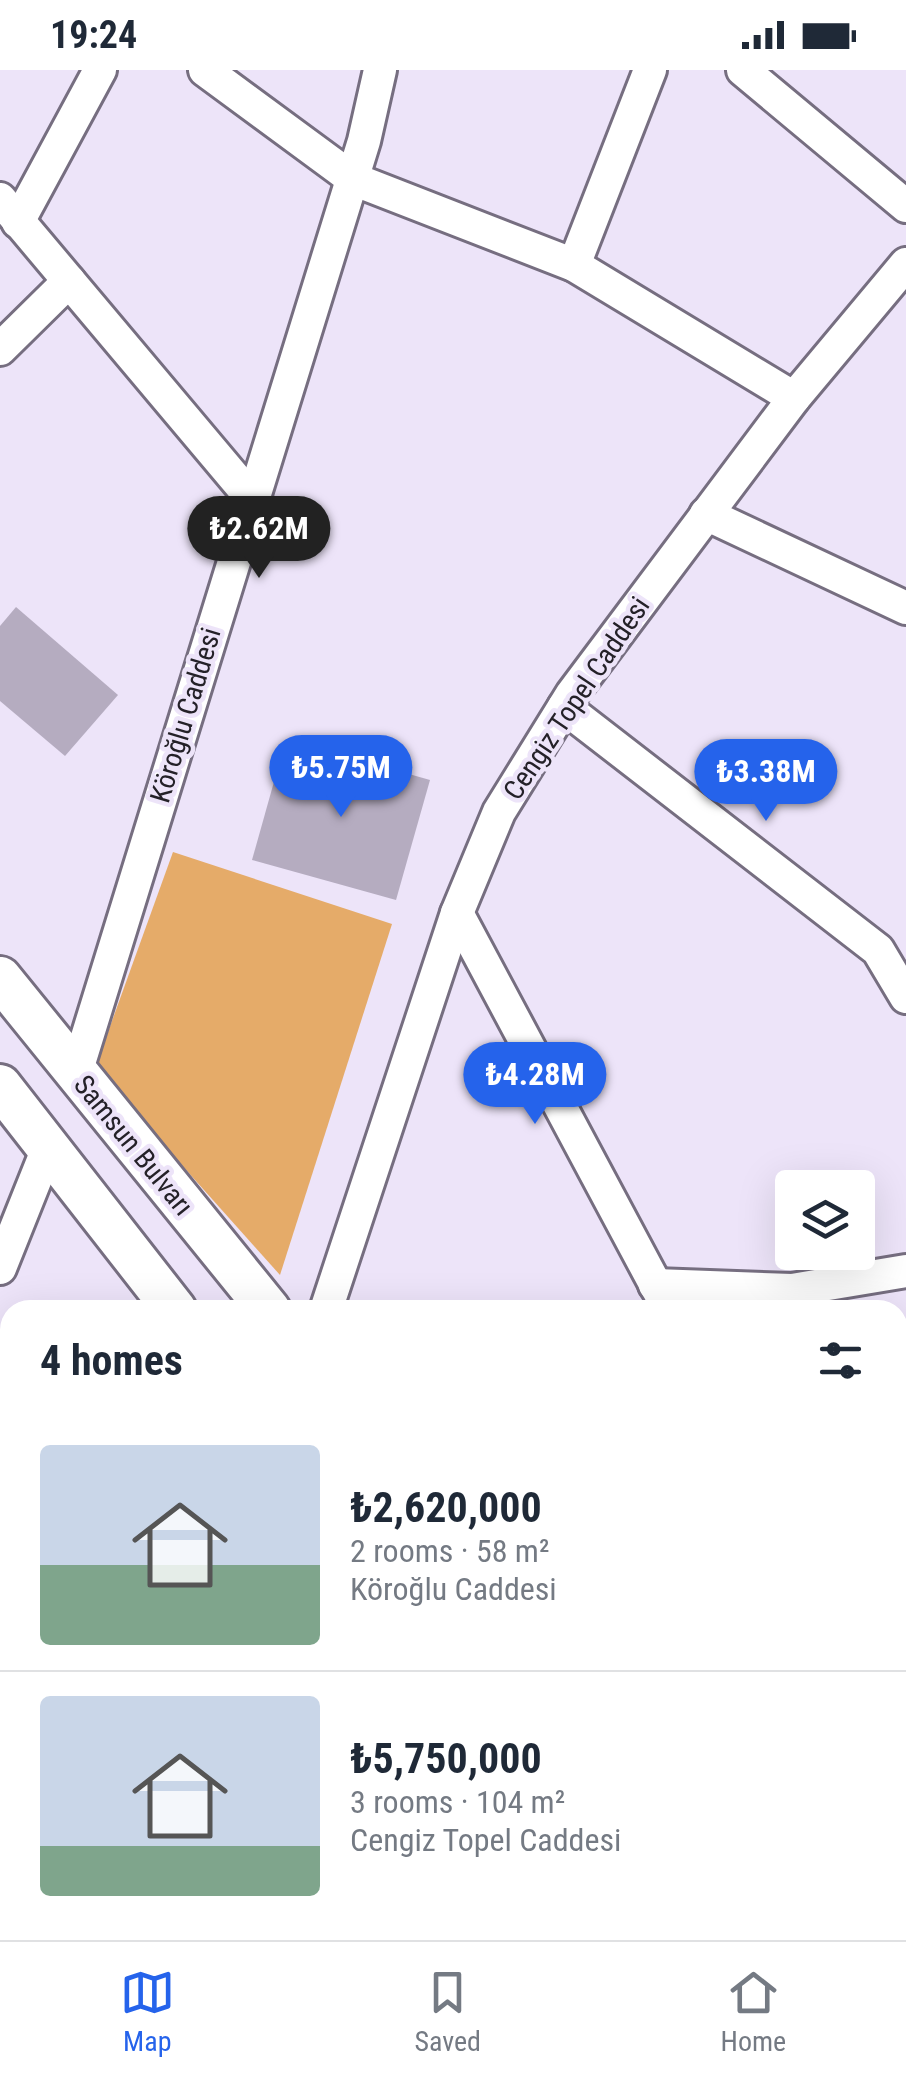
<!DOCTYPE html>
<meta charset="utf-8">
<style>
body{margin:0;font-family:"Roboto Condensed",sans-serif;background:#f6f6f7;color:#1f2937;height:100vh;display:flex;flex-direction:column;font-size:38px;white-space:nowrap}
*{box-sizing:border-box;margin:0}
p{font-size:32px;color:#747a83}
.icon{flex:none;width:55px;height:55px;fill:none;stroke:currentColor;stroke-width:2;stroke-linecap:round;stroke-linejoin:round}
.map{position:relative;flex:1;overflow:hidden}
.details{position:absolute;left:0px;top:1230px;width:908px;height:640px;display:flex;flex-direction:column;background:#fff;border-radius:30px 30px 0 0;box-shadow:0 10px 40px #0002}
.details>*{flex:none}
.tools{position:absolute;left:775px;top:1100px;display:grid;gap:20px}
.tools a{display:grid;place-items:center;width:100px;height:100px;border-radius:10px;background:#fff;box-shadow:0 10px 40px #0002;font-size:50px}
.price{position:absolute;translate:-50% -85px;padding:0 22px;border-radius:35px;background:#2563eb;color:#fff;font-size:32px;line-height:65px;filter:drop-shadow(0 2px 5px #0008)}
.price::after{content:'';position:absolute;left:50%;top:60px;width:30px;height:22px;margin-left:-15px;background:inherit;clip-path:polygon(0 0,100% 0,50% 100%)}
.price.current{background:#222;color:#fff}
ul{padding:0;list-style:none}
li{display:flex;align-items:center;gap:30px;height:250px;padding:0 40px}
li+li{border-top:2px solid #e0e1e3}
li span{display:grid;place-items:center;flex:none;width:280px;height:200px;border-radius:10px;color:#555}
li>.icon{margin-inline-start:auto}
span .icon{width:120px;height:120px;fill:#fffc;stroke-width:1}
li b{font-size:42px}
h2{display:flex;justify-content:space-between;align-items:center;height:120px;padding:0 40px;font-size:42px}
.status{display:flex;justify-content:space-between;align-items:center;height:70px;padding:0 50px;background:#fff;direction:ltr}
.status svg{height:28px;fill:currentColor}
.menu{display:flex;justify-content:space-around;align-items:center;height:140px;border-top:2px solid #e0e1e3;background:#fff;font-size:28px;color:#747a83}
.menu a{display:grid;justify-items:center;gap:5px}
.menu .current{color:#2563eb}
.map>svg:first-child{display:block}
.green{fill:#e5ab69}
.building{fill:#b5acc0}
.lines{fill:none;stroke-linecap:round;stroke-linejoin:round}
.minor-casing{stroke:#766e80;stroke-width:38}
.major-casing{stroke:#766e80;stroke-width:48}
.minor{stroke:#fff;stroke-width:32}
.major{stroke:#fff;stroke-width:42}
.labels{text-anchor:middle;stroke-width:9;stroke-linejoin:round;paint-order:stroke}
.street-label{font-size:28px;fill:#242128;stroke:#ede4f9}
</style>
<div class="status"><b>19:24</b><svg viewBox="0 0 49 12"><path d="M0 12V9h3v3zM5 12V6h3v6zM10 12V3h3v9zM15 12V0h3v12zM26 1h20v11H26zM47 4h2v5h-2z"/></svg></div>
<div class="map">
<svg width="906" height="1870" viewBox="0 0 906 1870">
<rect width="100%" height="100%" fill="#ede4f9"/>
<path class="green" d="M173,782L392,854L280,1205L95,998Z"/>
<g class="building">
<path d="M16,537L118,625L65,686L0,631V556Z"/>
<path d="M286,669L430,710L396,830L252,790Z"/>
<path d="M10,1318V1381L0,1377V1343Z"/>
</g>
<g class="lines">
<g class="minor-casing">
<g id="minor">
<path d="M205,0L353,109L574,195L794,328"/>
<path d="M743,0L906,136"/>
<path d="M0,129L259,437"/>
<path d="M18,152L100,0"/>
<path d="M574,195L650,0"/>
<path d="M0,279L69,211"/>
<path d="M706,444L906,538"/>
<path d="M564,637L878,880L906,927"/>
<path d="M457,843L669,1240"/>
<path d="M76,1003L364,71L380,0"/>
<path d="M0,1198L48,1078"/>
<path d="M655,1215L792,1220L906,1201"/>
<path d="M326,1240L457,843L499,742L572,624L794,328L906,194"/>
<path d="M0,1521L10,1526"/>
<path d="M898,1644L906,1656"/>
<path d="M0,1678L10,1660"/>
<path d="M820,1860L834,1870"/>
<path d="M262,1870L268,1860"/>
<path d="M542,1870L552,1860"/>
</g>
</g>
<g class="major-casing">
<g id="major">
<path d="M0,908L269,1240"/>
<path d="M0,1016L175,1240"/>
<path d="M652,1860L660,1870"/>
<path d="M789,1860L796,1870"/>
</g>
</g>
<use href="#minor" class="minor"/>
<use href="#major" class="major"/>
</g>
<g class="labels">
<g class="street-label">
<text transform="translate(576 628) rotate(-56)" y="10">Cengiz Topel Caddesi</text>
<text transform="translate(185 645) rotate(-73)" y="10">Köroğlu Caddesi</text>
<text transform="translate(134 1075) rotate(51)" y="10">Samsun Bulvarı</text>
</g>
</g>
</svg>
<div class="tools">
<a><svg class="icon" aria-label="layers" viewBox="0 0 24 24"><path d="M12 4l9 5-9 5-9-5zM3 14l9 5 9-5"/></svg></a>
</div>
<b class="price current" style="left:259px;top:511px">₺2.62M</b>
<b class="price" style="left:341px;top:750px">₺5.75M</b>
<b class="price" style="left:766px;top:754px">₺3.38M</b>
<b class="price" style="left:535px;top:1057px">₺4.28M</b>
<section class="details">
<h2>4 homes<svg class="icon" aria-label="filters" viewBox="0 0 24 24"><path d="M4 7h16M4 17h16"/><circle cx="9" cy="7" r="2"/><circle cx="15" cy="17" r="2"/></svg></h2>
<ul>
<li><span style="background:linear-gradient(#c9d6e8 60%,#7fa58c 0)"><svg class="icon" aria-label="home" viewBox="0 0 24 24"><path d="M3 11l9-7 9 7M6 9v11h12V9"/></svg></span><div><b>₺2,620,000</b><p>2 rooms · 58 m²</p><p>Köroğlu Caddesi</p></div></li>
<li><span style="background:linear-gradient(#c9d6e8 75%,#7fa58c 0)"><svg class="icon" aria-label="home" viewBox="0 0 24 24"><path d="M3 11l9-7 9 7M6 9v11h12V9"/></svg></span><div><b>₺5,750,000</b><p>3 rooms · 104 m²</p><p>Cengiz Topel Caddesi</p></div></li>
</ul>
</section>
</div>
<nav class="menu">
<a class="current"><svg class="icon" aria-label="map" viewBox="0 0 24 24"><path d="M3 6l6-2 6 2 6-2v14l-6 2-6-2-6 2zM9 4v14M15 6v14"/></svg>Map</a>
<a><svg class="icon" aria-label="saved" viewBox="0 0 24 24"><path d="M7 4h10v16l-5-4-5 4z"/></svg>Saved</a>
<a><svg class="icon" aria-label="home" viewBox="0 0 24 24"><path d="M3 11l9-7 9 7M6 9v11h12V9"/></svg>Home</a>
</nav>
